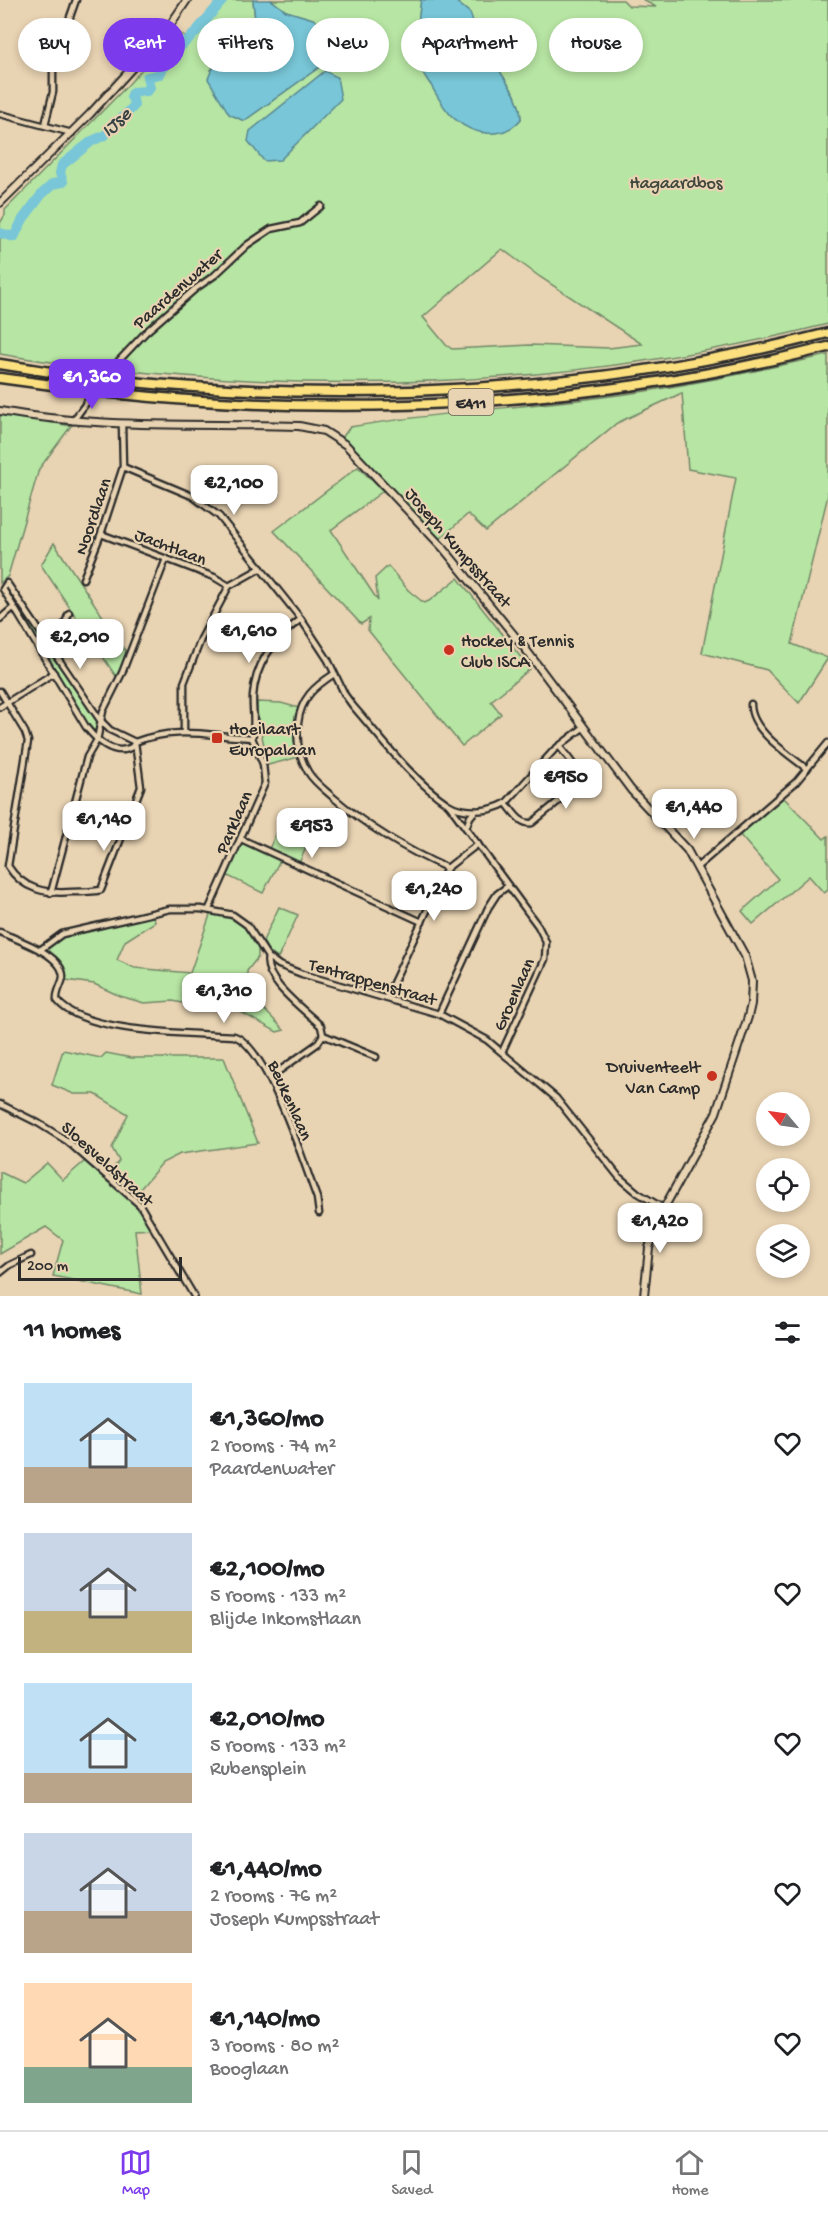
<!DOCTYPE html>
<meta charset="utf-8">
<style>
body{margin:0;font-family:"Gochi Hand",sans-serif;background:#f6f6f6;color:#202124;height:100vh;display:flex;flex-direction:column;font-size:22px;white-space:nowrap}
*{box-sizing:border-box;margin:0}
p{font-size:20px;color:#757577}
.icon{flex:none;width:33px;height:33px;fill:none;stroke:currentColor;stroke-width:2;stroke-linecap:round;stroke-linejoin:round}
.map{position:relative;height:1296px;overflow:hidden}
.sheet{display:flex;flex-direction:column;background:#fff;flex:1}
.sheet>*{flex:none}
.guide{position:absolute;left:18px;top:18px;width:792px;height:54px;display:flex;gap:12px}
.needle{width:39px;rotate:299deg}
.controls{position:absolute;left:756px;top:1092px;display:grid;gap:12px}
.controls a{display:grid;place-items:center;width:54px;height:54px;border-radius:50%;background:#fff;box-shadow:0 3px 9px #0003;font-size:30px}
.scale{position:absolute;left:18px;bottom:15px;width:164px;box-sizing:border-box;padding-left:6px;border:3px solid #2b2b2b;border-top:0;font-size:16px;line-height:21px;white-space:nowrap;color:#2b2b2b;-webkit-text-stroke:4px #e8d3b2;paint-order:stroke}
.price{position:absolute;translate:-50% -51px;padding:0 14px;border-radius:12px;background:#fff;color:#222;font-size:20px;line-height:39px;filter:drop-shadow(0 2px 3px #0008)}
.price::after{content:'';position:absolute;left:50%;top:36px;width:18px;height:14px;margin-left:-9px;background:inherit;clip-path:polygon(0 0,100% 0,50% 100%)}
.price.current{background:#7c3aed;color:#fff}
ul{padding:0;list-style:none}
li{display:flex;align-items:center;gap:18px;height:150px;padding:0 24px}
li span{display:grid;place-items:center;flex:none;width:168px;height:120px;border-radius:0px;color:#555}
li>.icon{margin-inline-start:auto}
span .icon{width:72px;height:72px;fill:#fffc;stroke-width:1}
li b{font-size:26px}
h2{display:flex;justify-content:space-between;align-items:center;height:72px;padding:0 24px;font-size:26px}
.pill{padding:0 21px;border-radius:27px;background:#fff;box-shadow:0 3px 9px #0003;font-size:21px;line-height:54px}
.pill.current{background:#7c3aed;color:#fff}
.menu{display:flex;justify-content:space-around;align-items:center;height:84px;border-top:2px solid #e0e0e0;background:#fff;font-size:16px;color:#757577}
.menu a{display:grid;justify-items:center;gap:3px}
.menu .current{color:#7c3aed}
.map>svg:first-child{display:block}
.green{fill:#b7e5a3;stroke:#718867;stroke-width:1.5;fill-rule:evenodd}
.water{fill:#78c6d7;stroke:#598892;stroke-width:1.5}
.lines{fill:none;stroke-linecap:round;stroke-linejoin:round}
.river{stroke:#78c6d7;stroke-width:10}
.street-casing{stroke:#2b2b2b;stroke-width:9}
.secondary-casing{stroke:#2b2b2b;stroke-width:10}
.highway-casing{stroke:#2b2b2b;stroke-width:13}
.street{stroke:#e8d3b2;stroke-width:4.5}
.secondary{stroke:#e8d3b2;stroke-width:6}
.highway{stroke:#fce080;stroke-width:8}
.highway-bridge-casing{stroke:#2b2b2b;stroke-width:13;stroke-linecap:butt}
.highway-bridge{stroke:#fce080;stroke-width:8}
.poi-dot{fill:#c8321e;stroke:#e8d3b2;stroke-width:2}
.labels{text-anchor:middle;stroke-width:4.5;stroke-linejoin:round;paint-order:stroke}
.shield{fill:#e8d3b2;stroke:#645d54;stroke-width:1.5}
.shield-label{font-size:16px;font-weight:bold;fill:#2b2b2b}
.park-label{font-size:18px;fill:#40473d;stroke:#e8d3b2}
.street-label{font-size:18px;fill:#2b2b2b;stroke:#e8d3b2}
.poi-label{font-size:18px;fill:#2b2b2b;stroke:#e8d3b2;text-anchor:start}
.water-label{font-size:20px;font-style:italic;fill:#374245;stroke:#e8d3b2}
</style>
<div class="map">
<svg width="828" height="1296" viewBox="0 0 828 1296">
<rect width="100%" height="100%" fill="#e8d3b2"/>
<filter id="ink" filterUnits="userSpaceOnUse"><feTurbulence type="fractalNoise" baseFrequency=".0167" numOctaves="2"/><feDisplacementMap in="SourceGraphic" scale="12" xChannelSelector="R" yChannelSelector="G"/><feConvolveMatrix kernelMatrix="1 2 1 2 8 2 1 2 1" color-interpolation-filters="sRGB"/></filter>
<g filter="url(#ink)">
<g class="green">
<path d="M223,0H253L255,20L241,40L220,57L211,70L229,114L244,121L325,63L313,19L286,11L271,0H421C418,21 415,44 420,65C421,72 427,79 431,85C437,96 445,111 455,119C474,135 504,140 521,119L520,109L515,95L479,38L470,13L454,0H623L629,6L656,7L643,0H828V324C618,377 401,393 185,376C123,371 61,365 0,354V223L5,215V210L127,86L172,36L179,33L189,38ZM502,249L540,277L642,344L609,348L530,345L452,349L446,345L423,317Z"/>
<path d="M828,355V495L792,644L828,658L799,703L767,670L702,653L736,478L688,469L682,393L617,423L486,531L468,514L440,539L342,438L350,427C431,413 513,408 595,398C673,389 751,372 828,355Z"/>
<path d="M0,413L71,426L39,469L8,576L0,583Z"/>
<path d="M358,467L383,491L331,530L378,601L375,578L388,566L408,590L424,603L429,601L458,578L530,669L491,701L501,714L462,746L368,630L369,619L361,624L274,531Z"/>
<path d="M54,543L127,653L117,678L41,565Z"/>
<path d="M22,607L97,719L96,730H91L18,611Z"/>
<path d="M257,702L281,703L299,708L294,732L299,757L268,765L257,712Z"/>
<path d="M782,796L824,839L828,836V890L824,893L809,876L753,924L742,911L778,879L739,834Z"/>
<path d="M280,825L310,839L299,863L269,849Z"/>
<path d="M242,843L280,860L263,893L226,875Z"/>
<path d="M279,907L298,915L278,958L269,952L263,941Z"/>
<path d="M211,912L240,922L258,946V957L247,971L249,994L284,1030L277,1032L237,1010L192,1005L173,1001L144,1003L120,996L94,984L66,980L61,962L44,950L62,938L153,916L155,922L125,941L117,960L135,968L190,973Z"/>
<path d="M63,1050L101,1058L106,1053L132,1058H224L258,1143L180,1154L162,1163L135,1195L108,1174L119,1161L112,1148L128,1114L95,1094H74L52,1085Z"/>
<path d="M85,1161L140,1209L153,1229L135,1230L142,1294L53,1276L63,1240L46,1227L0,1254V1172L23,1183L47,1163L63,1180Z"/>
</g>
<g class="water">
<path d="M253,0H271L286,11L313,19L323,26L329,35L331,51L325,63L244,121L229,114L208,79C214,60 229,54 242,40C247,34 251,26 255,20Z"/>
<path d="M421,0H454L470,13L479,38L515,95L520,109L521,119C504,140 474,136 455,119C445,111 437,96 431,85C427,79 421,72 420,65C415,44 418,21 421,0Z"/>
<path d="M325,71L337,77L341,99L280,160L264,161L248,141L250,131Z"/>
</g>
<g class="lines">
<path class="river" d="M0,233L14,237L23,219L42,194L53,184L63,182L60,173L62,165L92,141L105,135L134,106L133,99L131,97L133,92L147,91L150,88L147,77L160,74L169,57L194,34L223,0"/>
<g class="street-casing">
<g id="street">
<path d="M0,114L72,133"/>
<path d="M45,125L53,92V65L76,0"/>
<path d="M73,421L111,369L146,332L195,289L215,275L247,245L271,229L300,223L321,206"/>
<path d="M123,467L192,496L219,516L301,619L328,660L345,695L353,706C381,738 412,780 448,804C464,814 490,812 506,803L554,750L584,727"/>
<path d="M101,534L214,577L229,586"/>
<path d="M83,579L101,534L123,467L122,424"/>
<path d="M7,583L100,720L110,730L135,742L132,747C114,757 96,740 86,727L3,589Z"/>
<path d="M0,619L14,607"/>
<path d="M50,646L62,631L69,613"/>
<path d="M334,674C314,687 301,698 298,723C296,740 299,757 308,772C314,782 325,790 334,798C368,827 406,850 447,868"/>
<path d="M0,691L25,732L28,741L8,866C23,890 46,894 72,892C81,892 92,892 101,890L141,787L135,742"/>
<path d="M751,704C750,730 788,754 807,769"/>
<path d="M0,707L54,673"/>
<path d="M184,732V683L201,639L229,586L261,568"/>
<path d="M135,742C175,726 210,736 252,738"/>
<path d="M506,803C513,811 520,825 532,823L577,786C583,771 567,757 559,746"/>
<path d="M449,805L538,926L546,942L545,959L502,1052"/>
<path d="M466,828L470,817L475,811"/>
<path d="M241,839L422,922"/>
<path d="M697,867L796,782L828,743"/>
<path d="M51,893L87,757L97,740L103,711L122,673L166,559"/>
<path d="M209,909L265,783L263,764L252,738C256,723 252,711 253,696C255,663 275,638 301,619"/>
<path d="M0,932C17,940 63,954 63,977C62,985 56,991 57,1000C81,1034 195,1033 234,1036C267,1046 304,1164 317,1198L319,1213"/>
<path d="M40,950L62,934L170,909H201L233,915L247,925L268,957L279,965L302,974L439,1014L487,1040L556,1098L619,1177L638,1193L663,1208"/>
<path d="M268,957C262,980 306,1011 321,1026L323,1035L376,1057"/>
<path d="M386,998L447,868L478,844"/>
<path d="M439,1014L488,908L497,894L508,886"/>
<path d="M269,1078L317,1044L323,1035"/>
<path d="M0,1104L38,1123L67,1141L140,1205L194,1296"/>
<path d="M0,1273L10,1265L31,1255"/>
</g>
</g>
<g class="secondary-casing">
<g id="secondary">
<path d="M0,203L90,114L166,31L187,0"/>
<path d="M0,411C99,429 199,423 299,426L324,431L346,445L444,549L527,651L631,790L687,850L745,956L752,981L751,1004L748,1017L716,1113L658,1219L649,1248L644,1296"/>
</g>
</g>
<g class="highway-casing">
<g id="highway">
<path d="M0,364L76,376"/>
<path d="M0,378L67,387"/>
<path d="M121,381C356,404 599,392 828,333"/>
<path d="M111,393C349,419 595,406 828,347"/>
</g>
</g>
<use href="#street" class="street"/>
<use href="#secondary" class="secondary"/>
<use href="#highway" class="highway"/>
<g class="highway-bridge-casing">
<g id="highway-bridge">
<path d="M76,376L121,381"/>
<path d="M67,387L111,393"/>
</g>
</g>
<use href="#highway-bridge" class="highway-bridge"/>
</g>
</g>
<g class="poi-dot">
<circle cx="449" cy="650" r="6"/>
<rect x="211" y="732" width="12" height="12" rx="3"/>
<circle cx="712" cy="1076" r="6"/>
</g>
<g class="labels">
<rect class="shield" x="448.5" y="389" width="45" height="26" rx="4.5"/>
<g class="shield-label">
<text x="471" y="408">E411</text>
</g>
<g class="park-label">
<text x="676" y="188">Hagaardbos</text>
</g>
<g class="street-label">
<text transform="translate(177 288) rotate(-41)" y="6">Paardenwater</text>
<text transform="translate(92 516) rotate(-71)" y="6">Noordlaan</text>
<text transform="translate(171 546) rotate(21)" y="6">Jachtlaan</text>
<text transform="translate(459 547) rotate(49)" y="6">Joseph Kumpsstraat</text>
<text transform="translate(233 822) rotate(-66)" y="6">Parklaan</text>
<text transform="translate(373 981) rotate(16)" y="6">Tentrappenstraat</text>
<text transform="translate(513 994) rotate(-66)" y="6">Groenlaan</text>
<text transform="translate(291 1100) rotate(66)" y="6">Beukenlaan</text>
<text transform="translate(108 1163) rotate(42)" y="6">Sloesveldstraat</text>
</g>
<g class="poi-label">
<text x="461" y="646">Hockey &amp; Tennis<tspan x="461" dy="21">Club ISCA</tspan></text>
<text x="229" y="734">Hoeilaart<tspan x="229" dy="21">Europalaan</tspan></text>
<text x="700" y="1072" text-anchor="end">Druiventeelt<tspan x="700" dy="21">Van Camp</tspan></text>
</g>
<g class="water-label">
<text transform="translate(115 121) rotate(-43)" y="7">IJse</text>
</g>
</g>
</svg>
<div class="controls">
<a><svg class="needle" viewBox="-14 -14 28 28"><path d="M0-13l5 13h-10z" fill="#e53935"/><path d="M0 13l5-13h-10z" fill="#757577"/></svg></a>
<a><svg class="icon" aria-label="locate" viewBox="0 0 24 24"><circle cx="12" cy="12" r="6"/><path d="M12 2v4M12 18v4M2 12h4M18 12h4"/></svg></a>
<a><svg class="icon" aria-label="layers" viewBox="0 0 24 24"><path d="M12 4l9 5-9 5-9-5zM3 14l9 5 9-5"/></svg></a>
</div>
<div class="scale">200 m</div>
<b class="price current" style="left:92px;top:410px">€1,360</b>
<b class="price" style="left:234px;top:516px">€2,100</b>
<b class="price" style="left:249px;top:664px">€1,610</b>
<b class="price" style="left:80px;top:670px">€2,010</b>
<b class="price" style="left:566px;top:810px">€950</b>
<b class="price" style="left:694px;top:840px">€1,440</b>
<b class="price" style="left:104px;top:852px">€1,140</b>
<b class="price" style="left:312px;top:859px">€953</b>
<b class="price" style="left:434px;top:922px">€1,240</b>
<b class="price" style="left:224px;top:1024px">€1,310</b>
<b class="price" style="left:660px;top:1254px">€1,420</b>
<div class="guide">
<a class="pill">Buy</a>
<a class="pill current">Rent</a>
<a class="pill">Filters</a>
<a class="pill">New</a>
<a class="pill">Apartment</a>
<a class="pill">House</a>
</div>
</div>
<section class="sheet">
<h2>11 homes<svg class="icon" aria-label="filters" viewBox="0 0 24 24"><path d="M4 7h16M4 17h16"/><circle cx="9" cy="7" r="2"/><circle cx="15" cy="17" r="2"/></svg></h2>
<ul>
<li><span style="background:linear-gradient(#bfe0f5 70%,#b9a48a 0)"><svg class="icon" aria-label="home" viewBox="0 0 24 24"><path d="M3 11l9-7 9 7M6 9v11h12V9"/></svg></span><div><b>€1,360/mo</b><p>2 rooms · 74 m²</p><p>Paardenwater</p></div><svg class="icon" aria-label="heart" viewBox="0 0 24 24"><path d="M12 20l-8-8c-3-5 5-10 8-4 3-6 11-1 8 4z"/></svg></li>
<li><span style="background:linear-gradient(#c9d6e8 65%,#c2b280 0)"><svg class="icon" aria-label="home" viewBox="0 0 24 24"><path d="M3 11l9-7 9 7M6 9v11h12V9"/></svg></span><div><b>€2,100/mo</b><p>5 rooms · 133 m²</p><p>Blijde Inkomstlaan</p></div><svg class="icon" aria-label="heart" viewBox="0 0 24 24"><path d="M12 20l-8-8c-3-5 5-10 8-4 3-6 11-1 8 4z"/></svg></li>
<li><span style="background:linear-gradient(#bfe0f5 75%,#b9a48a 0)"><svg class="icon" aria-label="home" viewBox="0 0 24 24"><path d="M3 11l9-7 9 7M6 9v11h12V9"/></svg></span><div><b>€2,010/mo</b><p>5 rooms · 133 m²</p><p>Rubensplein</p></div><svg class="icon" aria-label="heart" viewBox="0 0 24 24"><path d="M12 20l-8-8c-3-5 5-10 8-4 3-6 11-1 8 4z"/></svg></li>
<li><span style="background:linear-gradient(#c9d6e8 65%,#b9a48a 0)"><svg class="icon" aria-label="home" viewBox="0 0 24 24"><path d="M3 11l9-7 9 7M6 9v11h12V9"/></svg></span><div><b>€1,440/mo</b><p>2 rooms · 76 m²</p><p>Joseph Kumpsstraat</p></div><svg class="icon" aria-label="heart" viewBox="0 0 24 24"><path d="M12 20l-8-8c-3-5 5-10 8-4 3-6 11-1 8 4z"/></svg></li>
<li><span style="background:linear-gradient(#ffd9b3 70%,#7fa58c 0)"><svg class="icon" aria-label="home" viewBox="0 0 24 24"><path d="M3 11l9-7 9 7M6 9v11h12V9"/></svg></span><div><b>€1,140/mo</b><p>3 rooms · 80 m²</p><p>Booglaan</p></div><svg class="icon" aria-label="heart" viewBox="0 0 24 24"><path d="M12 20l-8-8c-3-5 5-10 8-4 3-6 11-1 8 4z"/></svg></li>
</ul>
</section>
<nav class="menu">
<a class="current"><svg class="icon" aria-label="map" viewBox="0 0 24 24"><path d="M3 6l6-2 6 2 6-2v14l-6 2-6-2-6 2zM9 4v14M15 6v14"/></svg>Map</a>
<a><svg class="icon" aria-label="saved" viewBox="0 0 24 24"><path d="M7 4h10v16l-5-4-5 4z"/></svg>Saved</a>
<a><svg class="icon" aria-label="home" viewBox="0 0 24 24"><path d="M3 11l9-7 9 7M6 9v11h12V9"/></svg>Home</a>
</nav>
